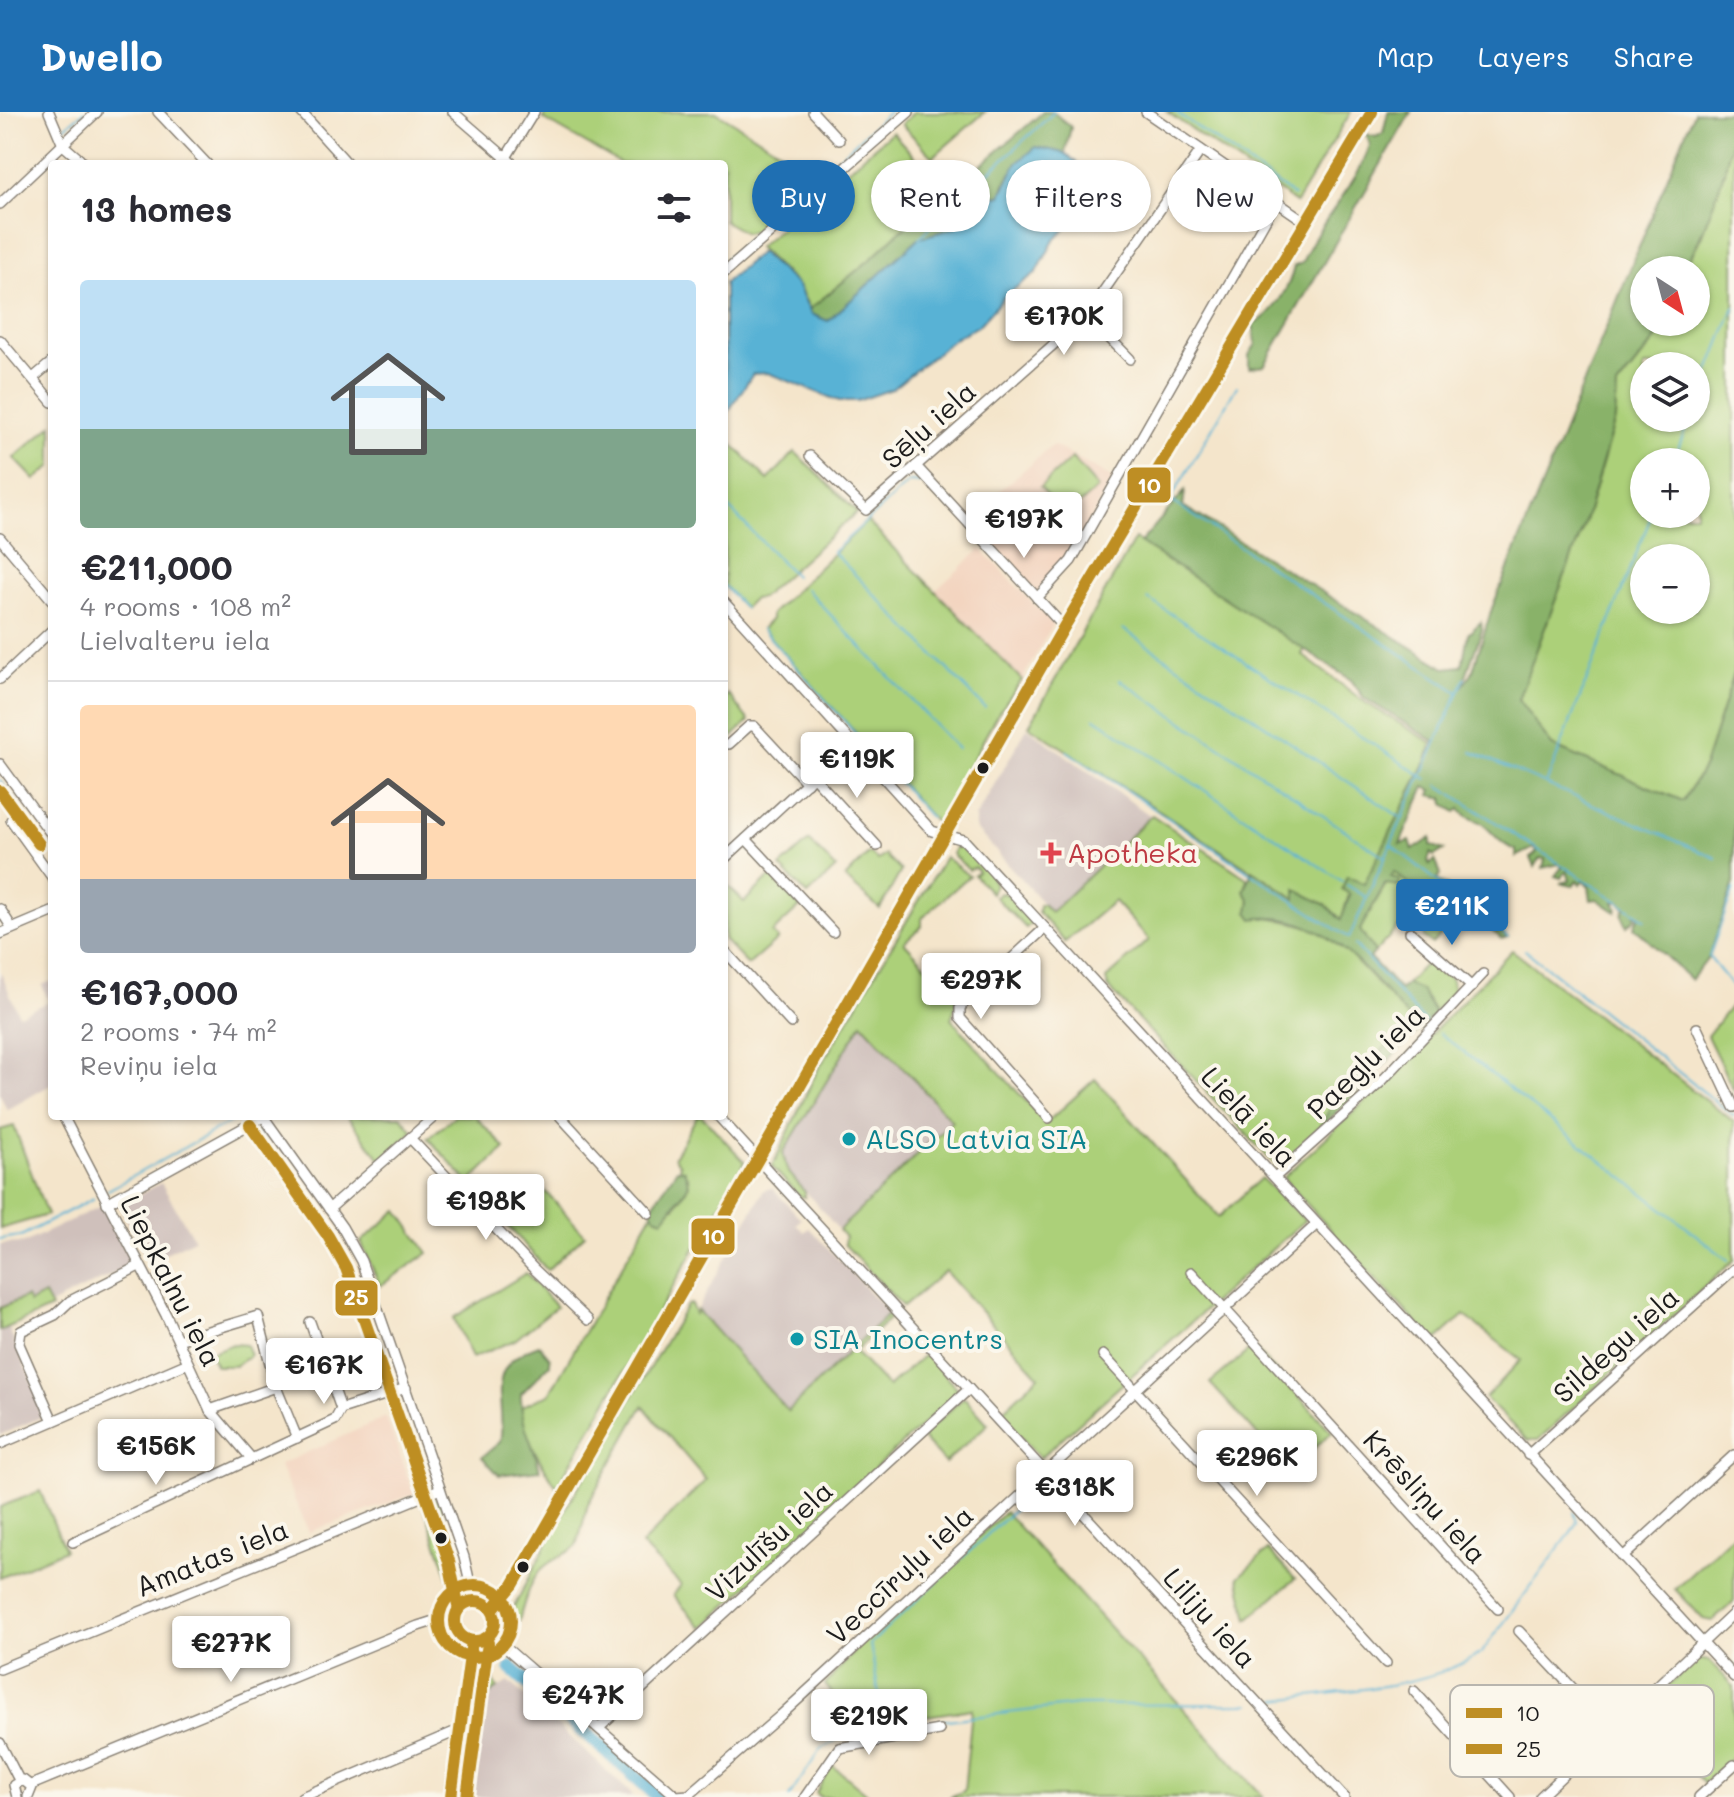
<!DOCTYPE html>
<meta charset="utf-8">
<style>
body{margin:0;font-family:Mali,sans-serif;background:#f7f7f7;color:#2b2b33;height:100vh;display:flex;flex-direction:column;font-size:30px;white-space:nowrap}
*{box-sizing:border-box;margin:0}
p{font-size:26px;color:#7c7c81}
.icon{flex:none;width:44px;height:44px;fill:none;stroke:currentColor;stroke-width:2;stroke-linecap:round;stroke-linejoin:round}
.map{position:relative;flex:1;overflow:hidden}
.panel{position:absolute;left:48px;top:48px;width:680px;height:960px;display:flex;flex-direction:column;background:#fff;border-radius:8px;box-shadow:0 2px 6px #0004}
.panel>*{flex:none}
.top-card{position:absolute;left:752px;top:48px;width:760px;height:72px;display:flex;gap:16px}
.needle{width:52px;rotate:144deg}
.fabs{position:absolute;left:1630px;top:144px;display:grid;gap:16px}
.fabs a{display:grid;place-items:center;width:80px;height:80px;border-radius:50%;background:#fff;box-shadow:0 2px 6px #0004;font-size:40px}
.price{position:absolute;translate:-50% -68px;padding:0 18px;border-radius:8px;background:#fff;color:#222;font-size:26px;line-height:52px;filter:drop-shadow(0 2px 4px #0008)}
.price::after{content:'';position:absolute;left:50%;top:48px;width:24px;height:18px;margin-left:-12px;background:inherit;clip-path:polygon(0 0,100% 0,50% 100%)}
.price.active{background:#1f6fb2;color:#fff}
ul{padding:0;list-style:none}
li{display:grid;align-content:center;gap:16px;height:424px;padding:0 32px}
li+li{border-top:2px solid #e1e1e2}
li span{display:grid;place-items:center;height:248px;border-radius:8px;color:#555}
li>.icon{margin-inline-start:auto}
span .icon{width:144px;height:144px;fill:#fffc;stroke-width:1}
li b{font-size:34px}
h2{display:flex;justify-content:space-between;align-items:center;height:96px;padding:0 32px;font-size:34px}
.tag{padding:0 28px;border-radius:36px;background:#fff;box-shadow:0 2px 6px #0004;font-size:28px;line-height:72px}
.tag.active{background:#1f6fb2;color:#fff}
header{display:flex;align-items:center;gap:48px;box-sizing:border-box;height:112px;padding:0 40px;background:#1f6fb2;color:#fff}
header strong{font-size:38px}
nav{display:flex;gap:44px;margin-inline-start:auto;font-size:28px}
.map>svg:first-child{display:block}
.built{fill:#f3d4bf}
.industrial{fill:#cfc0bb}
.green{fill:#acd079;stroke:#64764a;stroke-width:2;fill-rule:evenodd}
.forest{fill:#89b269;stroke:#526742;stroke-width:2}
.water{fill:#58b2d5;stroke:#3a6778;stroke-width:2}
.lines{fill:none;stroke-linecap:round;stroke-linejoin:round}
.stream{stroke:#58b2d5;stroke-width:2}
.river{stroke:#58b2d5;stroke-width:14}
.minor-casing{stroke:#888074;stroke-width:12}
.major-casing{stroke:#888074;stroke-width:15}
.minor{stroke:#fff;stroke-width:9}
.major{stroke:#f6be87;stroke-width:12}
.bus-1-casing{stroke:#fbf7ec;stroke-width:18}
.bus-2-casing{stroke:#fbf7ec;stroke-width:18}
.bus-1{stroke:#be8e24;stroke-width:12}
.bus-2{stroke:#be8e24;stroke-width:12}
.bus-dot{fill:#1c1c1c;stroke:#fbf7ec;stroke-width:3}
.health-dot{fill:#e0444e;stroke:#fbf7ec;stroke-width:3}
.culture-dot{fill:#0f9aa8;stroke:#fbf7ec;stroke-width:3}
.labels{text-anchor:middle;stroke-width:8;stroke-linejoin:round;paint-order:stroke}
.street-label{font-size:28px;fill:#1c1c1c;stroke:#fbf7ec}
.health-label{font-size:28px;fill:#be3a42;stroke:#fbf7ec;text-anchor:start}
.culture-label{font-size:28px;fill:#0d838f;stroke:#fbf7ec;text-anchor:start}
.key{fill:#fbf7ec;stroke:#b8b5ae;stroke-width:2}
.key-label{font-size:22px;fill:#1c1c1c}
.line-badge{stroke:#fbf7ec;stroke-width:3}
.badge-label{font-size:22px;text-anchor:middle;font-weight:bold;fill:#fff}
</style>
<header>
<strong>Dwello</strong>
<nav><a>Map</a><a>Layers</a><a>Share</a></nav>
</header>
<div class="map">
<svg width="1734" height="1685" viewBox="0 0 1734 1685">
<rect width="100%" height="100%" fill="#fbf7ec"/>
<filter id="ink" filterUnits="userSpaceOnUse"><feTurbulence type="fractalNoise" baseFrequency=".0125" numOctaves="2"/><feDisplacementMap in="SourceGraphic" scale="16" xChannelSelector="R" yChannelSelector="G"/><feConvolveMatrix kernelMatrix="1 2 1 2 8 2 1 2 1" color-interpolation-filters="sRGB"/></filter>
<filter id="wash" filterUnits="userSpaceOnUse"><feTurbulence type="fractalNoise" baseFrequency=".006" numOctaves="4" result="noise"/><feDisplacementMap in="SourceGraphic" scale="32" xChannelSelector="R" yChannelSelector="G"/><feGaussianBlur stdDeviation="1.8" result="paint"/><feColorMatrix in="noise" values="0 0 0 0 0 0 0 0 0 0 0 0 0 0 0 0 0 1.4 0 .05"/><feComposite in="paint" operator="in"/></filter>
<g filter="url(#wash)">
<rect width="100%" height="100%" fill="#f4e5cb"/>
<g class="built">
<path d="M1053,333L1113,367L1069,445L1037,482L969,405Z"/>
<path d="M981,437L1053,512L1022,568L935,479Z"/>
<path d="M386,1305L414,1382L309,1420L279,1353Z"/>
</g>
<g class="industrial">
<path d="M1027,616L1151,704L1051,800L975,716V706Z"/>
<path d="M0,859L19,903L49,890L42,873L52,869V972L7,998L0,982Z"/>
<path d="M862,910L952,1009L839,1118L787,1058L783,1041Z"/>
<path d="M161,1071L194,1127L148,1150L119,1094Z"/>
<path d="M772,1076L801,1107L796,1112L804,1120L809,1116L889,1201L788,1300L697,1198L764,1078Z"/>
<path d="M103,1093L133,1152L50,1193L44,1184L29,1191L26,1185L0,1196V1132L24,1131Z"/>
<path d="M8,1215L46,1303L0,1323V1219Z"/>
<path d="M509,1569L635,1685H466L471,1613L484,1586Z"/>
</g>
<g class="green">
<path d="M547,0H716L821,64L755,119L745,121L724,109V52H622L543,7Z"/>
<path d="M914,0H985L933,45L901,12Z"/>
<path d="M1167,0H1351L1296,91Z"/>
<path d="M1734,19V562L1704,654L1683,689L1552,634L1518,587L1584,413L1615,308L1617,275L1656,227L1661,210H1696V158H1684L1702,123ZM1644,254H1696V306H1644ZM1644,350H1696V402H1644ZM1644,446H1696V498H1644Z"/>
<path d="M892,20L944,77L872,146L810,197L798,174L758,135Z"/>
<path d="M52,313V354L35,368L14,346Z"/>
<path d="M733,333L768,368L795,340L857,400L761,486L753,487L744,496L724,474V344Z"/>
<path d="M1072,346L1098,376L1066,404L1040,375Z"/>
<path d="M867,409L1022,568L995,606L938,713L762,517L771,507V502Z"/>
<path d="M1135,427L1304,537L1302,543L1366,591L1432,631L1422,664L1364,773L1354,766L1341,808L1326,793L1297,788L1029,614Z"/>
<path d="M728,582L749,609L724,633V587Z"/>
<path d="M1152,703L1248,767L1244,779L1250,788L1248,800L1315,816L1348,841L1413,910L1341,978L1317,1020L1279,1057L1108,875L1106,867L1149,828L1114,789L1065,830L1038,800L1039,793L1043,792L1051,800Z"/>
<path d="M809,729L836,756L808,783L780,755Z"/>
<path d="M956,734C971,736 990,759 995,773L991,781L974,763L978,760L975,755L969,758L952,742Z"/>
<path d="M869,741L878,748L885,743L901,759L880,797L845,766Z"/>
<path d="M945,745L969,764L922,806V814L904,830L954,883L957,889L951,907L1046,1011L1095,967L1219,1105L1261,1066L1305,1108L1040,1346L999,1302L1039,1264L945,1159L903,1195L844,1132L845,1125L839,1118L952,1009L862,911L783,1041L787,1058L805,1080V1085L799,1084L772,1055L816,961Z"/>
<path d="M1394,759C1415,777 1441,780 1461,801L1432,832L1424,826V815L1410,803L1375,840L1359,818Z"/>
<path d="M771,764L800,795L772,821L778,827L748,853L724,828V770L744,790Z"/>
<path d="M1000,781L1007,782L1032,810L1026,816L995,785Z"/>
<path d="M1512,838L1734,1010V1148L1538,1328H1527L1485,1286L1521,1248L1464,1203L1434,1230L1283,1066L1378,977Z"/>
<path d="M1430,847L1452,868L1453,881L1434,900L1421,878L1406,872Z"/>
<path d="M1734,890V979L1707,924Z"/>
<path d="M347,1004H401L413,1019L381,1048Z"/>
<path d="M455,1004H475L505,1036L469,1071L428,1026Z"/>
<path d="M697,1004H702L745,1050L557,1375C540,1350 524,1324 520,1295L549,1282L653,1100L675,1095L689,1073L688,1064L678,1058L680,1053L674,1045Z"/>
<path d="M14,1014L47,1103L0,1117V1018Z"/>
<path d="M546,1080L585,1123L547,1158L508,1114Z"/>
<path d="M398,1098L428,1141L380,1174L361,1130Z"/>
<path d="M526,1161L556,1195L515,1228L472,1246L454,1206Z"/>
<path d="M44,1183L51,1196L0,1219V1196L26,1185L29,1191Z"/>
<path d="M691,1192L695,1202L697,1198L788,1299L889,1201L892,1204L855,1240L888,1275L925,1242L959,1279L702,1516L673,1483L681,1473L641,1433L706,1368L643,1294L588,1392L577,1434C568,1441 558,1445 549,1451C525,1467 522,1505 512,1532L505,1527V1512L563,1401L687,1193Z"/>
<path d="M233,1232L246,1233L250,1243L235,1254H216L209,1241Z"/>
<path d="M1253,1235L1332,1320L1290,1358L1210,1271Z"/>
<path d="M964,1285L988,1312L945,1351L921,1325Z"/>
<path d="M40,1379L65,1438L0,1466V1395Z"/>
<path d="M434,1386L440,1391L454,1432L462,1478L454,1481L422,1389Z"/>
<path d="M1005,1400L1264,1685H949L964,1679L972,1597L862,1614L825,1573L862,1530Z"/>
<path d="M1734,1422V1489L1713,1509L1703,1507L1675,1477Z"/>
<path d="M1268,1438L1295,1467L1248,1507L1238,1465Z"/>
<path d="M1696,1547L1710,1549L1734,1575V1644L1704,1672L1669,1633L1661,1640L1632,1609Z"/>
<path d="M494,1556L490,1563L498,1576L484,1586L471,1613L478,1566Z"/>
<path d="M832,1653L871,1685H820L816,1681Z"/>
</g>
<g class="forest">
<path d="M1043,0H1053L1071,15L1065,41L1036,35L1007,66L1001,83L980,86L957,115L919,126L828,209L811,202L810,197L872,146L944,77L951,79Z"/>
<path d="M1388,0H1411L1264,254L1249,256V243L1256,232L1253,213C1274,202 1290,175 1294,154L1302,151C1320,107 1356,76 1370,33L1366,22L1376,25L1383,21Z"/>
<path d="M1694,0H1734C1734,48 1706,115 1684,158H1644V210H1661L1656,227L1617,275L1615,307L1584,413L1518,587L1552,634L1683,689L1704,654L1734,562V771L1709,845L1691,868L1634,815L1639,804L1634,803L1635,807L1627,814L1622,803L1625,796L1620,790H1614L1617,796L1616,800L1597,787L1591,788L1589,774L1583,768L1580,772L1577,768L1573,774L1560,771L1570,769L1567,759L1561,766L1555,764L1562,755L1559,752L1543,756L1545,747L1540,746L1535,755L1531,746L1537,740L1534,736L1516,745V738C1503,734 1497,725 1486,715C1477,706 1466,707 1460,697L1456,700L1445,692L1444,686L1430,683L1432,678L1425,675L1400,732L1410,729L1413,738L1431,726V733L1444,738L1434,744L1431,741L1428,749L1430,753L1435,748L1441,762L1437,768L1456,779L1455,785L1463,791L1468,789V794L1476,797V802L1508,825L1502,827L1465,797L1455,803L1453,794L1446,796L1427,783V776L1410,773L1394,760L1391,765L1399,767L1400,774L1385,772L1360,818L1375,840L1370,846L1400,878L1406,872L1421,878L1435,902L1317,1020L1340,978L1412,910C1370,864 1323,796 1253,807L1248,800L1250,788L1244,779L1253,758L1296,787V777L1326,793L1341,807L1350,783L1342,777L1347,764L1364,772L1436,630L1364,586L1351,568L1140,431L1185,379L1183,394L1445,556L1462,554L1468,522L1481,510L1482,518L1462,575L1472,561L1492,496Z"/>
<path d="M677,1057L684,1058L689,1073L663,1108L655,1105L651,1095Z"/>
<path d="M539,1233L550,1246V1252L521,1282C520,1313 533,1330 540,1358L499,1363L482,1345L500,1330C508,1288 479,1255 539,1233Z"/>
</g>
<path class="water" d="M1036,35L1065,41L1089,61L1092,75L1088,93L1053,130L1037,160L1005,184L978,214L955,226L892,277L857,289H839L768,261L753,262L724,306V171L760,140L798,174L811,202L828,209L919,126L957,115L980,86L1001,83L1017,51Z"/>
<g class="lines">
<g class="stream">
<path d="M1176,0L1294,84"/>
<path d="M64,16L83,0"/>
<path d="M919,126L1054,0"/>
<path d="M724,149L889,0"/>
<path d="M1237,274L1172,385L1173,390L1458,580"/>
<path d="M1696,292L1734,195"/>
<path d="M1673,350L1690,306"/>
<path d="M922,371L909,370L833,440L985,596"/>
<path d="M724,391L795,464"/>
<path d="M724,474L744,496"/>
<path d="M806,477L958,637"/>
<path d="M1148,487L1427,667"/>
<path d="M762,517L931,706"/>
<path d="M1123,517L1400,705"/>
<path d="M1120,568L1385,745"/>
<path d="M1095,606L1342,769"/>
<path d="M1067,639L1349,826L1465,566"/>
<path d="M1472,640L1716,746"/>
<path d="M0,668L52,739"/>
<path d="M1546,672L1652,402"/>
<path d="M1438,673L1645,807"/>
<path d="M1390,732L1508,825"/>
<path d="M1347,773L1366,785"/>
<path d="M1734,777L1709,845L1734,876"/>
<path d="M1355,833L1425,910"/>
<path d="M1525,838L1734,1004"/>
<path d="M1439,921L1728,1148"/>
<path d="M245,1004L247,1006"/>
<path d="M256,1019L338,1133L390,1275"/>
<path d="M108,1078L241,1004"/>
<path d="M0,1127L21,1124L94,1086"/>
<path d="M395,1287L427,1377"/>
<path d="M431,1387L456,1456"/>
<path d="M1277,1588C1338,1579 1431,1576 1482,1540L1569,1423L1577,1410L1574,1400"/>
<path d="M885,1616L870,1532L1044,1370"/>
<path d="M789,1685L821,1637L841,1625L938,1609L1078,1593L1250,1592"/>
</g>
<path class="river" d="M511,1556L659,1685"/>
</g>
</g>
<g filter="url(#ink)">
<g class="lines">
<g class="minor-casing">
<g id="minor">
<path d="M49,0L63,33L85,52"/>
<path d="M158,0L207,52"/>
<path d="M301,0L348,52"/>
<path d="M453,0L513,52"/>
<path d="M813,0L839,28"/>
<path d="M1146,0L1306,110"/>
<path d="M502,52L534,0"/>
<path d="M0,92L97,0"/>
<path d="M724,161L909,0"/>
<path d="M1087,203L1130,247"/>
<path d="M0,228L52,290"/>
<path d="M33,266L52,250"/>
<path d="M810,344L866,398L1087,203L1201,38"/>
<path d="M916,354L1064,515"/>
<path d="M0,426L52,488"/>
<path d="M1037,486L1071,449L1275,91"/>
<path d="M724,490L932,719L964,728L1734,1565"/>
<path d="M0,567L52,518"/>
<path d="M729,632L749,614H754L807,671"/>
<path d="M0,652L52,723"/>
<path d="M813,664L877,734"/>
<path d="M11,708L52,765"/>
<path d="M746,727L833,820"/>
<path d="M724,747L852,629"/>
<path d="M0,797L12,816"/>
<path d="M1045,816L964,891L960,896V906L1049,1006"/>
<path d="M1410,820L1472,875"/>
<path d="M0,822L52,800"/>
<path d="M724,838L791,911"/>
<path d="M1697,916L1734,995"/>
<path d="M63,1004L166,1203L210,1298L251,1346"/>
<path d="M263,1004L342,1115L361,1149L464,1445L474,1489"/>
<path d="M560,1004L649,1101"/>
<path d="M718,1004L1344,1685"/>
<path d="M410,1026L534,1157L588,1208"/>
<path d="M1275,1065L1381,970L1483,862"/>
<path d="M107,1091L263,1005"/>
<path d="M329,1097L435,1004"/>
<path d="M1191,1160L1498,1497"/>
<path d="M310,1210L341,1297"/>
<path d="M178,1228L258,1204L276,1275L297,1326"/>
<path d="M1103,1243L1386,1551"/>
<path d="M210,1298L276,1275"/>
<path d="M53,1309L19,1232L21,1219L55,1203L70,1189L139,1154"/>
<path d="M0,1332L188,1251"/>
<path d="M1528,1343L1734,1157"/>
<path d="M73,1430L335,1308L341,1297L406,1276"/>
<path d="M1623,1445L1734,1343"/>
<path d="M1519,1519L1611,1617"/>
<path d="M490,1522L676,1684L689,1683L780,1604L1317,1112"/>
<path d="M0,1557L440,1377"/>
<path d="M1414,1579L1510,1685"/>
<path d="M599,1616L969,1277"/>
<path d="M0,1631L19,1668"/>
<path d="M31,1673L418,1514L443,1506L454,1508"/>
<path d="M17,1685L14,1673L23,1668L32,1675L28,1685"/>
<path d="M302,1685L459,1618"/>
<path d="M805,1685L839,1636L939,1618"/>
<path d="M1540,1685L1734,1501"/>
<path d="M1699,1685L1734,1653"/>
</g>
</g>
<g class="major-casing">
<g id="major">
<circle cx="475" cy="1509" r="20"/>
<path d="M492,1498L513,1473L1064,515L1372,0"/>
<path d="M451,1685L472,1529"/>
</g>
</g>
<use href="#minor" class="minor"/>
<use href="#major" class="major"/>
<g class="bus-1-casing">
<g id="bus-1">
<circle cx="475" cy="1509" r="20"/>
<path d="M492,1498L513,1473L1064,515L1372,0"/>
<path d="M451,1685L472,1529"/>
</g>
</g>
<g class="bus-2-casing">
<g id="bus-2">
<path d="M0,679L39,732"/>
<path d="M250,1013L328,1124L346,1156L449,1449L458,1493"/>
<circle cx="475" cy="1509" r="36"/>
<path d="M467,1685L488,1531"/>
</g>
</g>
<use href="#bus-1" class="bus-1"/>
<use href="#bus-2" class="bus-2"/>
</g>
</g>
<g class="bus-dot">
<circle cx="983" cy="656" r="7"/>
<circle cx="441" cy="1426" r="7"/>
<circle cx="523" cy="1455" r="7"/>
</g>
<path class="health-dot" d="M1047 729h8v8h8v8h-8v8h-8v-8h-8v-8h8z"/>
<g class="culture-dot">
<circle cx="849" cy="1027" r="8"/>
<circle cx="797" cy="1227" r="8"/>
</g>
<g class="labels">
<g class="street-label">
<text transform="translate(929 313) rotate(-42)" y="10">Sēļu iela</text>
<text transform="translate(1366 950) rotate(-44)" y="10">Paegļu iela</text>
<text transform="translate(1249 1005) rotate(47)" y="10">Lielā iela</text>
<text transform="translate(171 1169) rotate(63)" y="10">Liepkalnu iela</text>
<text transform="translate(1616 1233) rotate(-42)" y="10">Sildegu iela</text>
<text transform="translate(1425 1385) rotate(48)" y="10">Krēsliņu iela</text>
<text transform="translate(769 1429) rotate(-43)" y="10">Vizulīšu iela</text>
<text transform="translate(212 1446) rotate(-22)" y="10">Amatas iela</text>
<text transform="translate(900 1463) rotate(-43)" y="10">Veccīruļu iela</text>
<text transform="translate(1210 1506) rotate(48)" y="10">Liliju iela</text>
</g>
<g class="health-label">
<text x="1067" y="751">Apotheka</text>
</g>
<g class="culture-label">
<text x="865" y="1037">ALSO Latvia SIA</text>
<text x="813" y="1237">SIA Inocentrs</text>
</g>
</g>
<rect x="1450" y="1573" width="264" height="92" rx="12" class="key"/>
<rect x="1466" y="1596" width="36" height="10" fill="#be8e24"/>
<rect x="1466" y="1632" width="36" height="10" fill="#be8e24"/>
<g class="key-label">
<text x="1516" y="1609">10</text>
<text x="1516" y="1645">25</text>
</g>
<g class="line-badge">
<rect x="1126" y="354" width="46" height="38" rx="8" fill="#be8e24"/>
<rect x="690" y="1105" width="46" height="39" rx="8" fill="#be8e24"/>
<rect x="334" y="1167" width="45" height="38" rx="8" fill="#be8e24"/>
</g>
<g class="badge-label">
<text x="1149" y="381">10</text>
<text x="713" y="1132">10</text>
<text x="356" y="1193">25</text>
</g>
</svg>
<div class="fabs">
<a><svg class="needle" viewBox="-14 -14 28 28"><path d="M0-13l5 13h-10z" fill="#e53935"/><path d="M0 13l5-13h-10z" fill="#7c7c81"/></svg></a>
<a><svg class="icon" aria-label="layers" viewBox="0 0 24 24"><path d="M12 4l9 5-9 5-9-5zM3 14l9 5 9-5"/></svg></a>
<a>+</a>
<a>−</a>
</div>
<b class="price" style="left:1064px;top:245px">€170K</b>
<b class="price" style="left:1024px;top:448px">€197K</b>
<b class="price" style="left:857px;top:688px">€119K</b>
<b class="price active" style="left:1452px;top:835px">€211K</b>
<b class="price" style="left:981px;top:909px">€297K</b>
<b class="price" style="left:486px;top:1130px">€198K</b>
<b class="price" style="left:324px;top:1294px">€167K</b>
<b class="price" style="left:156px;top:1375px">€156K</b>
<b class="price" style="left:1257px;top:1386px">€296K</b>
<b class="price" style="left:1075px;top:1416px">€318K</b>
<b class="price" style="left:231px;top:1572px">€277K</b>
<b class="price" style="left:583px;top:1624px">€247K</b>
<b class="price" style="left:869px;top:1645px">€219K</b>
<div class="top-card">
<a class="tag active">Buy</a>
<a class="tag">Rent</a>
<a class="tag">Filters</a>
<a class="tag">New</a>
</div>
<section class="panel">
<h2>13 homes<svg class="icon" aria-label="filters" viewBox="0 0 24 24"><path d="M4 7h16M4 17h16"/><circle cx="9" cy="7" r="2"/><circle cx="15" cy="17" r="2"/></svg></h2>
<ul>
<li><span style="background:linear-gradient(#bfe0f5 60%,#7fa58c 0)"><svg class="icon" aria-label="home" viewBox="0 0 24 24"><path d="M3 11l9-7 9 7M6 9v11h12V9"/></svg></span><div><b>€211,000</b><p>4 rooms · 108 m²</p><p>Lielvalteru iela</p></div></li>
<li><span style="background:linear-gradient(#ffd9b3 70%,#9aa5b1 0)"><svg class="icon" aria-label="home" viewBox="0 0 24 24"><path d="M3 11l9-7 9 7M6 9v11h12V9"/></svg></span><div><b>€167,000</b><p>2 rooms · 74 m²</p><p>Reviņu iela</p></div></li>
</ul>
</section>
</div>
